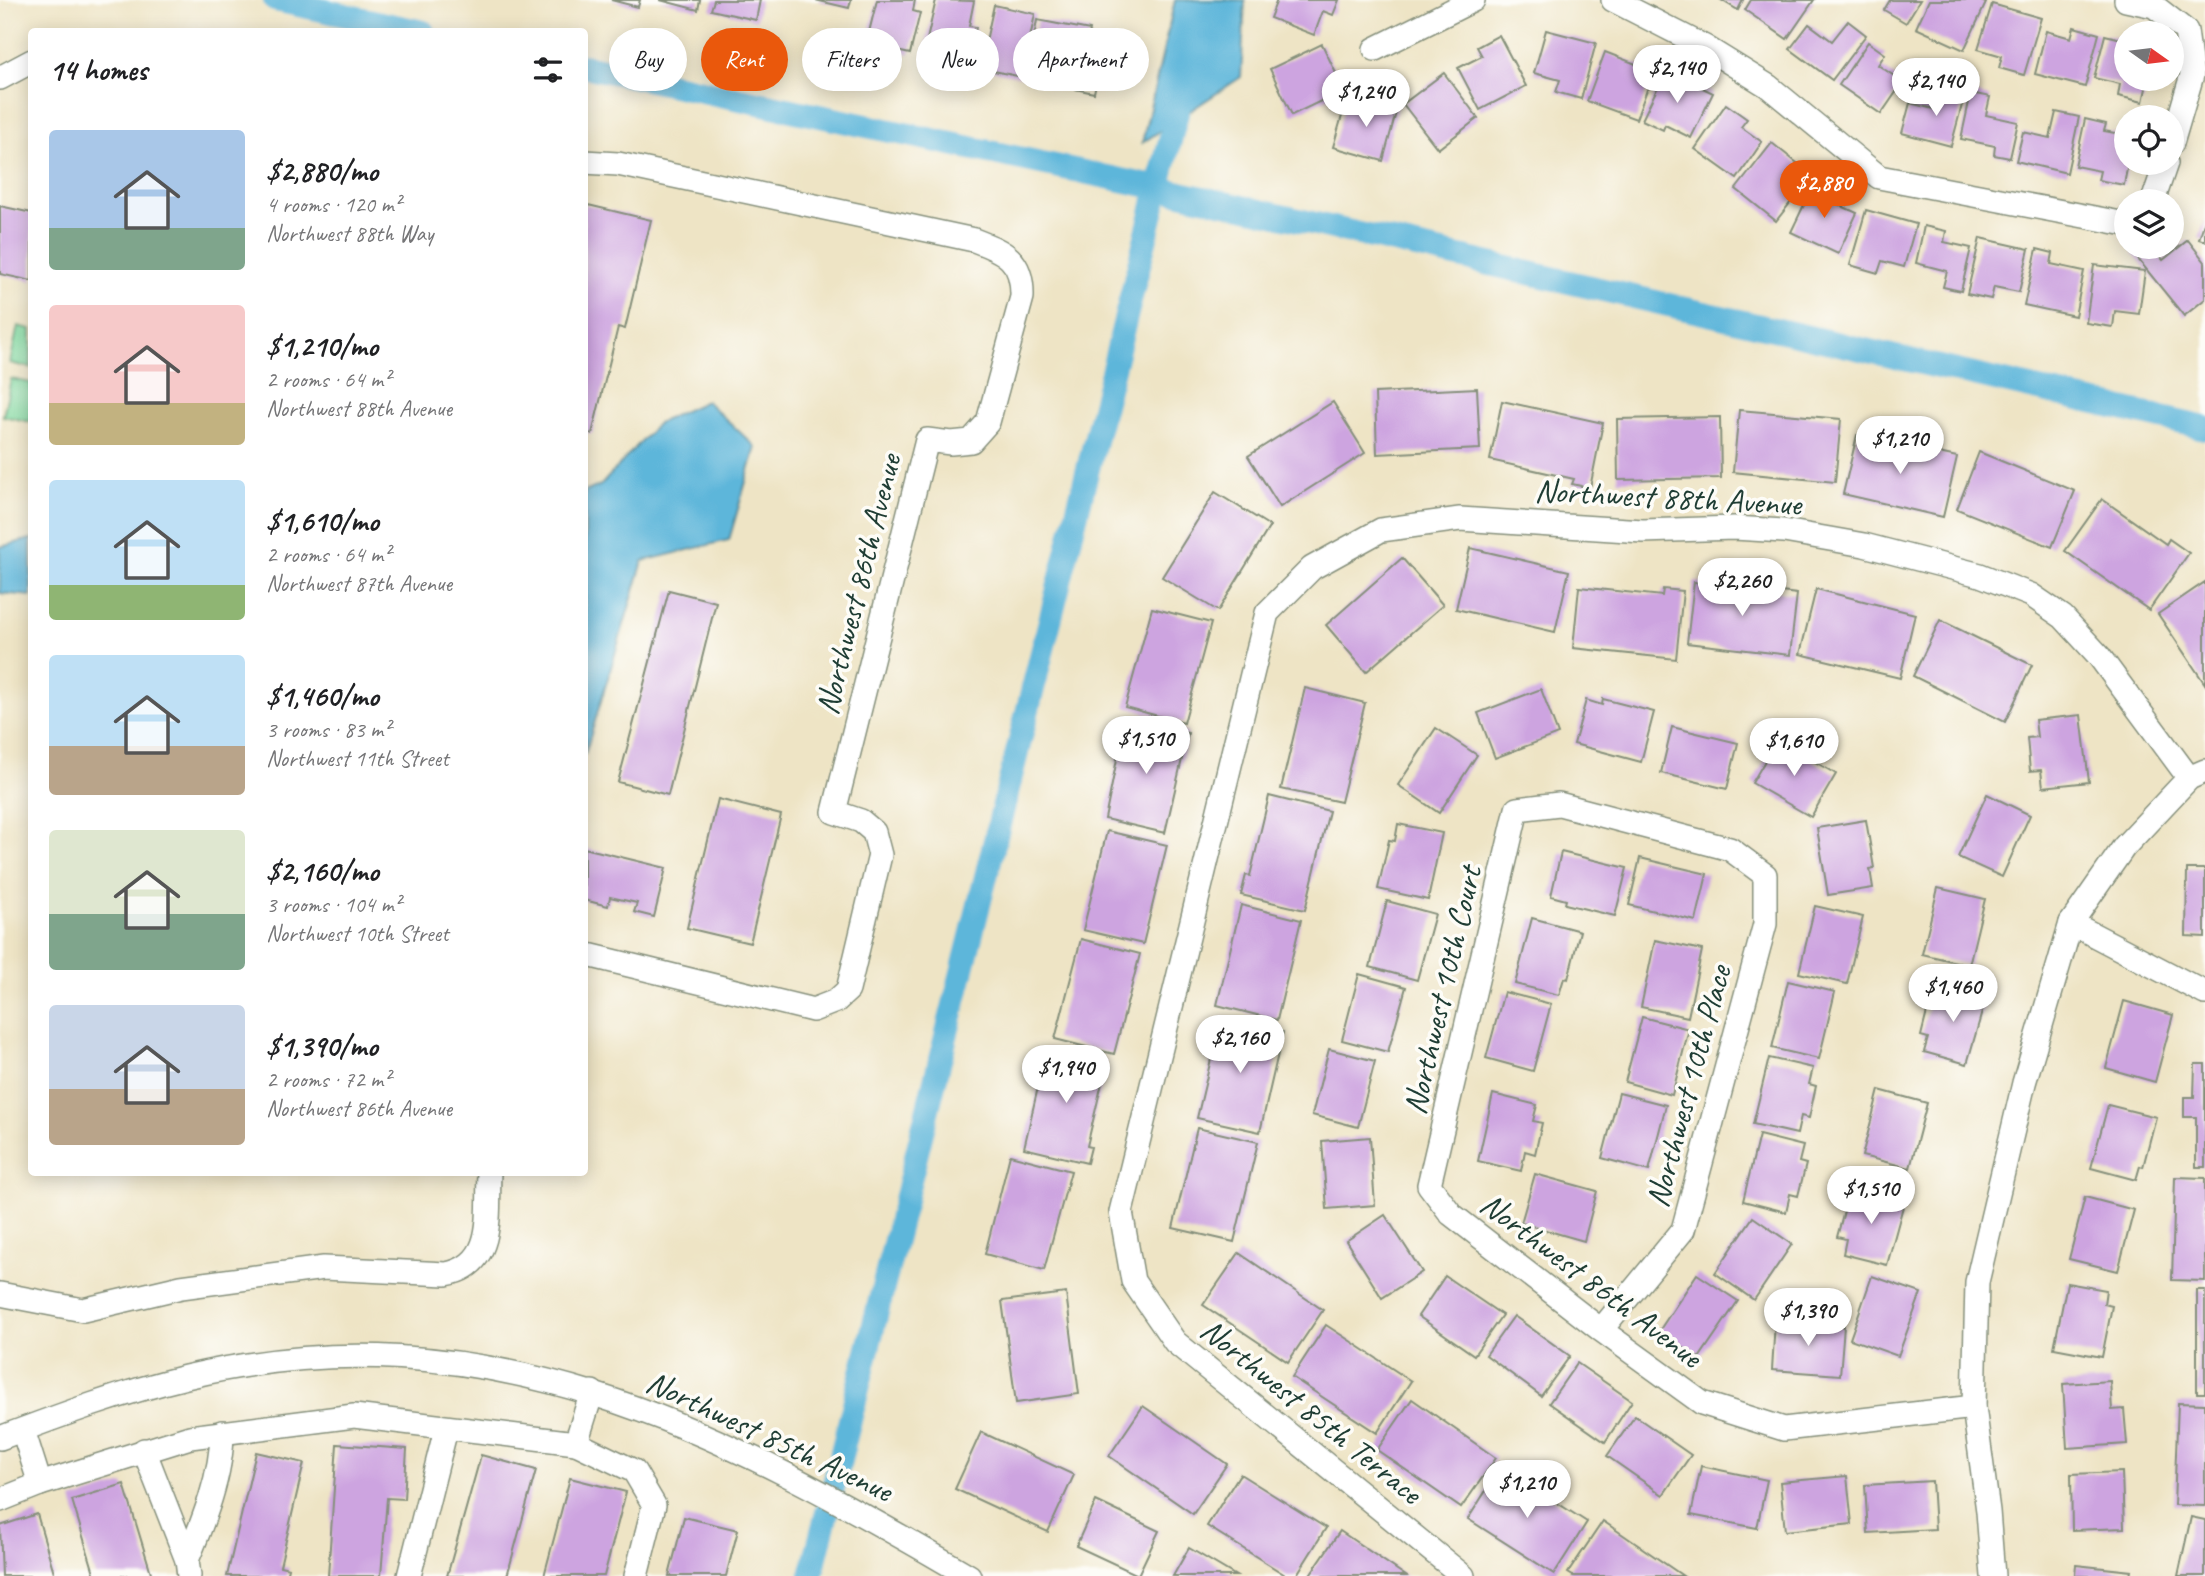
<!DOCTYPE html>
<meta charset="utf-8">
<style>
body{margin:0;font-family:Caveat,sans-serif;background:#f6f6f6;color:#202124;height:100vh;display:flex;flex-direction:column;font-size:26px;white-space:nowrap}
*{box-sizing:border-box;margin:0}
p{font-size:23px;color:#757577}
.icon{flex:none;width:38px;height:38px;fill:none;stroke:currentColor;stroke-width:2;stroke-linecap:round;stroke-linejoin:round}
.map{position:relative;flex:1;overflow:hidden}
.drawer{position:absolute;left:28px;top:28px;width:560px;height:1148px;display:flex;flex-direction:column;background:#fff;border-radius:7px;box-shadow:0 4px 18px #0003}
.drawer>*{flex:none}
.top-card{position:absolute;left:609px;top:28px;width:665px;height:63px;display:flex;gap:14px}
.needle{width:46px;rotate:104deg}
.tools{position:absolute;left:2114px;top:21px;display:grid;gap:14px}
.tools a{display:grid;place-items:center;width:70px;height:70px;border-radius:50%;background:#fff;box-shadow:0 4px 18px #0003;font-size:35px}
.price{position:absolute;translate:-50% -60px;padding:0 16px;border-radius:24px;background:#fff;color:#222;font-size:23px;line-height:46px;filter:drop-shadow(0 2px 4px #0008)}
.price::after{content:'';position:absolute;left:50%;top:42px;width:21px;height:16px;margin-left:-10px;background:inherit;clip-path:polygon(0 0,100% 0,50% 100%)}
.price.active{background:#ea580c;color:#fff}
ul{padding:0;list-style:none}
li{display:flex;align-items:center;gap:21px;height:175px;padding:0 21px}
li span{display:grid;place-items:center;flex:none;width:196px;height:140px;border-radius:7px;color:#555}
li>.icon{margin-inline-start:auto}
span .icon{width:84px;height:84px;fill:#fffc;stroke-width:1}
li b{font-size:30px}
h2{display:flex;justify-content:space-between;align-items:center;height:84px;padding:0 21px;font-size:30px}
.tag{padding:0 24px;border-radius:32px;background:#fff;box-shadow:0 4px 18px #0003;font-size:24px;line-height:63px}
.tag.active{background:#ea580c;color:#fff}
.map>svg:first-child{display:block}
.green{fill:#7ed89e;stroke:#4e8a69;stroke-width:2}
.water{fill:#5db6da;stroke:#3e7a87;stroke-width:2}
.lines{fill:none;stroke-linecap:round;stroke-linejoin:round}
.canal{stroke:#5db6da;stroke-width:24}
.building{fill:#cda4e0}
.minor-casing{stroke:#86907c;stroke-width:26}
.minor{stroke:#fff;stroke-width:23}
.labels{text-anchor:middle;stroke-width:7;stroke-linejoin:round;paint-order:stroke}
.street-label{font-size:33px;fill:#1f3d34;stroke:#fdfcf7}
</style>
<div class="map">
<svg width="2205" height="1576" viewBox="0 0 2205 1576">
<rect width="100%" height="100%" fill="#fdfcf7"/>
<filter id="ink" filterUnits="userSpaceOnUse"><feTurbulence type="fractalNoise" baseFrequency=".0143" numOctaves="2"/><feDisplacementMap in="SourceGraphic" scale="14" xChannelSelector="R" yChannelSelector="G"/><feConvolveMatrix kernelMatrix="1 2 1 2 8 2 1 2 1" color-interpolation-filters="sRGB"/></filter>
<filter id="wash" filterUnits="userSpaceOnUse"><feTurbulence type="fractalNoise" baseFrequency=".00686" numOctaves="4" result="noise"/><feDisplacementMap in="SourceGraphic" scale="28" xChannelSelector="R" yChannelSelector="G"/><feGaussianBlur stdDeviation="1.57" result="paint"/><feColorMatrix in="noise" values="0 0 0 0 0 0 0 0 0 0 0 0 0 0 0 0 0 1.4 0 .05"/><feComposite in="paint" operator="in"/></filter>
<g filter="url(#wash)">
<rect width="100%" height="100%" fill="#eee4c5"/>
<g class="green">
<path d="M18,326L31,329V368L10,363Z"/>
<path d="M11,379L31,383V422L3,416Z"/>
</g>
<g class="water">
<path d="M1175,0H1245L1241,77L1142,143Z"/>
<path d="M706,401L756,447L729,540L643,561L585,754V492L601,485L658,423Z"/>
<path d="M31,539V596L0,593V547Z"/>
</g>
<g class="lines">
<g class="canal">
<path d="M275,0L423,32"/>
<path d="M584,66L1159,188L2205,428"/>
<path d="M811,1576L1183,89"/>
</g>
</g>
<g id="blocks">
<g class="building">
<path d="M611,0H640L638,7Z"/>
<path d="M660,0H700L698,10Z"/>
<path d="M714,0H760L756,20L711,10Z"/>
<path d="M815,0H851L849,8Z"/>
<path d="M877,0H915L913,11L920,13L910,54L866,44Z"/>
<path d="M936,0L974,1L969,26L976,27L968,66L923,57Z"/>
<path d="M1277,0H1339L1333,15L1323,11L1314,35L1270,18Z"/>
<path d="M1721,0H1743L1738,10Z"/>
<path d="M1751,0H1814L1787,39L1745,10Z"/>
<path d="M1890,0H1920L1906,23L1884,10Z"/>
<path d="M1929,0H1979L1986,3L1964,50L1916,28Z"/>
<path d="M1992,4L2041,18L2024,75L1999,68L2002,56L1978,49Z"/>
<path d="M994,5L1035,14L1022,77L980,68Z"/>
<path d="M1037,20L1090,30L1083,66L1099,69L1094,93L1038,81L1045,45L1033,43Z"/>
<path d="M1848,21L1866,35L1832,80L1790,49L1809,24L1832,41Z"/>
<path d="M2074,27L2099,34L2085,87L2035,74L2046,31L2071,38Z"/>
<path d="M1546,30L1596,43L1581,99L1556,92L1560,80L1534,73Z"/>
<path d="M1499,35L1526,86L1480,110L1458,68L1482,56L1477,47Z"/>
<path d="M2105,35L2126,40V79H2148L2143,102L2118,96L2120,84L2094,78Z"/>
<path d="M1868,42L1885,54L1878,65L1903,82L1881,114L1839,85Z"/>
<path d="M1322,44L1344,90L1292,115L1270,69Z"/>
<path d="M1605,52L1654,71L1636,119L1587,101Z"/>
<path d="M1666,70L1713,93L1691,138L1665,125L1663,130L1642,120Z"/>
<path d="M1444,73L1478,118L1438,149L1403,104Z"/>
<path d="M1943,84L1966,90L1951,146L1902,133L1910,103L1937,110Z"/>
<path d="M1971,93L1990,97L1986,115L2018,122L2010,158L1994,155L1995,146L1961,139Z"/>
<path d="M1373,98L1398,105L1383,161L1333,147L1346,102L1371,109Z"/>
<path d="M1726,104L1747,119L1741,127L1762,142L1737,179L1695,149Z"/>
<path d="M2056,112L2079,117L2067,173L2016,161L2023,132L2050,138Z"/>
<path d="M2085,119L2106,124L2104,131L2126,135L2128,163L2124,185L2098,180L2100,171L2075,166Z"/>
<path d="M1772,143L1812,175L1776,221L1736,189Z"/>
<path d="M1815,182L1833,191L1828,200L1857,213L1838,254L1791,232Z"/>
<path d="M584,204L651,220L625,329L618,327L592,434L584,432Z"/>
<path d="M0,206L32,213V281L0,274Z"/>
<path d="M1866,210L1916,224L1904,267L1882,261L1878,273L1850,265Z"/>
<path d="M2205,220V241L2199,239Z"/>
<path d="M1924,226L1946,231L1944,242L1971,248L1961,291L1943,287L1947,271L1916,263Z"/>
<path d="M1980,238L2029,249L2019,292L1994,287L1991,299L1967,294Z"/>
<path d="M2188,240L2205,262V299L2184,316L2133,253L2141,247H2152L2163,260Z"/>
<path d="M2037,249L2053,253L2051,264L2084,271L2075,316L2024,305Z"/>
<path d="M2094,265L2145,271L2139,314L2115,311L2113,327L2086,323Z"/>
<path d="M1477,388L1480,449L1377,454L1375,393Z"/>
<path d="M1502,401L1603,423L1590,488L1572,484L1574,479L1490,460Z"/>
<path d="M1333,402L1365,453L1280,507L1248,456Z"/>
<path d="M1739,410L1841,419L1835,482L1733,472Z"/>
<path d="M1720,417L1721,478L1618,480L1617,419Z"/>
<path d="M1857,435L1957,457L1943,517L1843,494Z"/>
<path d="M1979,452L2075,491L2052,547L1957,509Z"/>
<path d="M1215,492L1270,526L1218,611L1162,577Z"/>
<path d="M2102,499L2166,544L2169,539L2189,553L2149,610L2065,551Z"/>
<path d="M1470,548L1569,571L1555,632L1456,609Z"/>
<path d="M1402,558L1443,605L1366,672L1326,625Z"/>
<path d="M1694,582L1797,594L1790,655L1687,643Z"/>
<path d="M2205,582V684L2158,614Z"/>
<path d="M1579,587L1662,596L1663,589L1683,591L1676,659L1573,648Z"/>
<path d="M1816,589L1915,614L1900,678L1800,654Z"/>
<path d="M669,590L716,602L668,795L618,782Z"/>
<path d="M1152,608L1211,623L1184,723L1125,707Z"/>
<path d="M1940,620L2032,665L2005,722L1913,676Z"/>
<path d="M1305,688L1365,703L1341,802L1281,789Z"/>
<path d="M1541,689L1558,734L1495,758L1478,713Z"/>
<path d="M1603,699L1654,712L1641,762L1574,744L1586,700L1602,705Z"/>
<path d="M2081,715L2089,782L2043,787L2041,770L2030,771L2027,738L2037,737L2035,720Z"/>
<path d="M1125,719L1188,733L1165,833L1105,819Z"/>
<path d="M1672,727L1738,743L1727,789L1661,773Z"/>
<path d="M1436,728L1477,755L1439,813L1398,785Z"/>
<path d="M1777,740L1836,774L1811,817L1752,783Z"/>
<path d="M1987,794L2030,815L2002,877L1958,857Z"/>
<path d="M1269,796L1329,811L1305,910L1241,895L1246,875L1250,876Z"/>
<path d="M718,799L781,815L750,943L687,928Z"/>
<path d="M1866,820L1874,868L1870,869L1873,888L1828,895L1817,828Z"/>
<path d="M1398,824L1442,833L1428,900L1378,889L1389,840L1395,841Z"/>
<path d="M1107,831L1167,845L1143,944L1083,930Z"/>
<path d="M584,848L666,868L654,917L634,912L637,903L610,897L608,906L584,900Z"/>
<path d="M1561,852L1627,868L1615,916L1565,904L1566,900L1551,896Z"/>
<path d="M1640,858L1707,874L1696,921L1629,905Z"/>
<path d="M2187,869H2205V937L2186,936Z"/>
<path d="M1938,888L1985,899L1969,965L1922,954Z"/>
<path d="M1387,901L1435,914L1417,980L1370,967Z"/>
<path d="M1241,905L1301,920L1277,1020L1217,1005Z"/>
<path d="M1815,906L1863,917L1847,984L1799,973Z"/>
<path d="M1532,918L1580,931L1568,979L1564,978L1559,995L1515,984Z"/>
<path d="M1081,939L1140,954L1114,1054L1055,1039Z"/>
<path d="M1655,940L1702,950L1688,1017L1641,1007Z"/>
<path d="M1359,974L1406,987L1388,1052L1342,1040Z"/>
<path d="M1788,981L1835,992L1819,1059L1772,1048Z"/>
<path d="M1939,985L1986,998L1967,1064L1924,1052L1928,1038L1921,1036L1929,1004L1933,1005Z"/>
<path d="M1504,992L1551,1004L1533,1071L1486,1058Z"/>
<path d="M2124,1001L2173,1015L2155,1082L2106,1068Z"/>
<path d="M1221,1017L1283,1032L1260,1132L1197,1118Z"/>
<path d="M1642,1017L1689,1029L1672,1095L1625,1082Z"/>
<path d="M1047,1048L1107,1062L1087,1146L1091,1147L1087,1163L1024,1148Z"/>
<path d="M1329,1049L1375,1061L1358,1127L1312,1115Z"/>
<path d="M1769,1058L1813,1068L1809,1084L1816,1086L1809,1118L1801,1116L1797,1134L1753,1124Z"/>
<path d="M2195,1064H2205V1167H2196V1117H2184V1097H2194Z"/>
<path d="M1879,1090L1927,1103L1910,1168L1862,1156Z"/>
<path d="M1619,1093L1666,1105L1649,1171L1602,1158Z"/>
<path d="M1493,1094L1537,1105L1533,1121L1542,1123L1535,1154L1525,1151L1521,1171L1478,1161Z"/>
<path d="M2108,1105L2156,1117L2143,1167L2140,1166L2136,1180L2091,1168Z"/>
<path d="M1197,1128L1258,1142L1234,1242L1173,1228Z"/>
<path d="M1759,1135L1803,1146L1799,1162L1806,1164L1798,1196L1790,1194L1786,1212L1743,1201Z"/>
<path d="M1370,1137L1375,1205L1327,1209L1322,1141Z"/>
<path d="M1010,1155L1071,1171L1044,1270L985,1254Z"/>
<path d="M1535,1174L1597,1191L1584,1241L1521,1223Z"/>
<path d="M2175,1177L2205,1178V1281L2172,1280Z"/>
<path d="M1861,1188L1905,1199L1887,1265L1843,1254L1846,1239L1837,1237L1846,1204L1856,1207Z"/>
<path d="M2085,1197L2134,1210L2118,1271L2069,1259Z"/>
<path d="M1385,1215L1422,1272L1382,1298L1346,1241Z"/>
<path d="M1753,1217L1792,1244L1754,1300L1715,1273Z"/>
<path d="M1239,1253L1323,1310L1288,1362L1203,1305Z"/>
<path d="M1697,1274L1738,1301L1699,1358L1659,1331Z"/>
<path d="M1445,1276L1502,1315L1474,1355L1418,1316Z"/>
<path d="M1872,1276L1921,1293L1898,1356L1850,1339Z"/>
<path d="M2067,1283L2106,1290L2104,1304L2112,1306L2102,1357L2054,1348Z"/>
<rect x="2197" y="1290" width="8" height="103"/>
<path d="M1066,1293L1079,1394L1016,1403L1002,1301Z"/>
<path d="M1514,1316L1570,1356L1541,1396L1486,1355Z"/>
<path d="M1775,1321L1844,1326L1840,1375L1772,1370Z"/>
<path d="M1326,1325L1411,1381L1377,1433L1292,1377Z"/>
<path d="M1577,1363L1632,1401L1605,1442L1549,1403Z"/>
<path d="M2110,1381L2112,1410L2124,1409L2127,1444L2067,1448L2063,1384Z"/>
<path d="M1412,1399L1496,1458L1461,1508L1377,1450Z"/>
<path d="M2178,1403L2205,1404V1506L2174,1505Z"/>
<path d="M1143,1406L1227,1464L1193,1514L1109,1456Z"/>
<path d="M1635,1416L1691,1455L1663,1495L1607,1456Z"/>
<path d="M981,1432L1074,1475L1048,1532L955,1489Z"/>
<path d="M337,1444L407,1449L404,1499L387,1498L381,1576H328Z"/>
<path d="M256,1452L304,1463L280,1566L289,1568L287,1576H227Z"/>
<path d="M481,1455L536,1470L507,1576H447Z"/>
<path d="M1701,1466L1767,1480L1757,1528L1691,1515Z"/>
<path d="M1501,1467L1587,1522L1554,1574L1468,1519Z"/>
<path d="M2122,1472L2124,1528L2072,1530L2071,1474Z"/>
<path d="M1240,1474L1326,1528L1296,1576H1287L1207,1526Z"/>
<path d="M1847,1476L1852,1524L1785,1531L1780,1482Z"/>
<path d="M570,1478L626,1492L604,1576H544Z"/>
<path d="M1932,1481L1935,1529L1868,1533L1865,1485Z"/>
<path d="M124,1484L152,1576H95L72,1500Z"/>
<path d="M1096,1501L1159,1531L1138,1575L1076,1546Z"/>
<path d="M37,1514L55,1576H2L0,1526Z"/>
<path d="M684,1517L738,1530L726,1576H669Z"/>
<path d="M2191,1517L2205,1520V1576H2178Z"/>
<path d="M1603,1521L1683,1576H1573L1568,1573Z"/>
<path d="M1340,1531L1406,1576H1309Z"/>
<path d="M1189,1548L1236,1576H1173Z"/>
<path d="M2076,1565L2131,1571L2130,1576H2075Z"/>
</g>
</g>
</g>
<g filter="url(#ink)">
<use href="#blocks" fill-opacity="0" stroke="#86907c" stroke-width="2"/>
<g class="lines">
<g class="minor-casing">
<g id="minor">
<path d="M1613,0L1705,47L1768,86L1879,177L2126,224"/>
<path d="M2126,0L2154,6L2186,31L2192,75L2172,143"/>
<path d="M1375,49L1473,0"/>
<path d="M0,78L32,61"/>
<path d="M584,162L618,164L974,240C1005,252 1023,259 1022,297L988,422L971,441L951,443L927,440L834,812L861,821L874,832L880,855L848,990L836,1001L813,1010L584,954"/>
<path d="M2153,201L2166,163"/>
<path d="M2071,923L2205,993"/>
<path d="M0,1294L83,1310L181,1287L324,1268L446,1274C497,1265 487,1212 489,1172"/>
<path d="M1601,1330L1683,1230L1765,924V875L1730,849L1559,804L1517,809L1429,1185L1451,1214L1601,1330L1702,1403L1784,1429L1974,1407"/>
<path d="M592,1392L576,1443L634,1471L654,1505L636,1576"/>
<path d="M23,1430L40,1484"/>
<path d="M0,1438C61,1415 123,1392 186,1377C485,1306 719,1429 969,1576"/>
<path d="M144,1450L187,1560L189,1576"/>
<path d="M0,1500L40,1484L190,1437L354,1416L576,1443"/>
<path d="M187,1560C203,1522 222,1475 222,1432"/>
<path d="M409,1576L446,1429"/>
<path d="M1463,1576L1175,1342L1133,1281L1121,1212L1267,613L1312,568L1381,530L1460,519L1643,531L1734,528L1784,531L1864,545L1980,575L2031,595L2063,617L2099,656L2189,778"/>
<path d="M1993,1576L1988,1511L1974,1407L1977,1282L2024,1083L2071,923L2124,847L2189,778L2205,771"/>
</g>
</g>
<use href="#minor" class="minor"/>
</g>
</g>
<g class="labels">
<g class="street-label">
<text transform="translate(1668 496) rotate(3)" y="12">Northwest 88th Avenue</text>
<text transform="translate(857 584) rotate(-76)" y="12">Northwest 86th Avenue</text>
<text transform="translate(1441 990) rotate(-77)" y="12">Northwest 10th Court</text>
<text transform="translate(1687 1086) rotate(-75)" y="12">Northwest 10th Place</text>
<text transform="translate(1592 1279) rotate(37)" y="12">Northwest 86th Avenue</text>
<text transform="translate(1312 1410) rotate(39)" y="12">Northwest 85th Terrace</text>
<text transform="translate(770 1435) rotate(25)" y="12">Northwest 85th Avenue</text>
</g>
</g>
</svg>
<div class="tools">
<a><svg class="needle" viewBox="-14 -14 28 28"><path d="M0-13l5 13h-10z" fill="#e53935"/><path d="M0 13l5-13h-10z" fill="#757577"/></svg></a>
<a><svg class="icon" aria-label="locate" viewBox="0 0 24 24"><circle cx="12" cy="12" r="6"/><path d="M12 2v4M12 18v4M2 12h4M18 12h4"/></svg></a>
<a><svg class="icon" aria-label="layers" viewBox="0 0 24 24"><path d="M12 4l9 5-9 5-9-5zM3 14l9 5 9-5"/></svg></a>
</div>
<b class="price" style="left:1677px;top:105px">$2,140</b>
<b class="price" style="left:1936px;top:118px">$2,140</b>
<b class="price" style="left:1366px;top:129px">$1,240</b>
<b class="price active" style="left:1824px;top:220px">$2,880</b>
<b class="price" style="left:1900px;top:476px">$1,210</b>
<b class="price" style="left:1742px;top:618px">$2,260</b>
<b class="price" style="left:1146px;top:776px">$1,510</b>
<b class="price" style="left:1794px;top:778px">$1,610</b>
<b class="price" style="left:1953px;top:1024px">$1,460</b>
<b class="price" style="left:1240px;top:1075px">$2,160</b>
<b class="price" style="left:1066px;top:1105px">$1,940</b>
<b class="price" style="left:1871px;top:1226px">$1,510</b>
<b class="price" style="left:1808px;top:1348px">$1,390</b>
<b class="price" style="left:1527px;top:1520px">$1,210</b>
<div class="top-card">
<a class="tag">Buy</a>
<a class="tag active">Rent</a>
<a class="tag">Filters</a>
<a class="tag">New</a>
<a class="tag">Apartment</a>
</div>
<section class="drawer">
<h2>14 homes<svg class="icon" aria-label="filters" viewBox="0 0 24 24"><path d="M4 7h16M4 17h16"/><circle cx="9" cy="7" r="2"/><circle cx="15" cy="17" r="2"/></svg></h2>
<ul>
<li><span style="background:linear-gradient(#a9c7e8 70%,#7fa58c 0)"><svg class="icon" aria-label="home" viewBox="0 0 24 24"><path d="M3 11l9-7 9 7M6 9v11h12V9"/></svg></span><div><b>$2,880/mo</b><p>4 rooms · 120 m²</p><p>Northwest 88th Way</p></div></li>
<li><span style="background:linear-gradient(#f6c9c9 70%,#c2b280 0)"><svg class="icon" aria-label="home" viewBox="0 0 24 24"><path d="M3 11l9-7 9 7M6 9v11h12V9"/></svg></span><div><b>$1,210/mo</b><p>2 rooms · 64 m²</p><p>Northwest 88th Avenue</p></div></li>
<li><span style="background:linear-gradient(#bfe0f5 75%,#8fb573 0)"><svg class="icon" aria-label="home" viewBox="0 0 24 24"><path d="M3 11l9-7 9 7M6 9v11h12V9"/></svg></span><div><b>$1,610/mo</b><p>2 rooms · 64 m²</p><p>Northwest 87th Avenue</p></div></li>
<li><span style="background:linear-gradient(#bfe0f5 65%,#b9a48a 0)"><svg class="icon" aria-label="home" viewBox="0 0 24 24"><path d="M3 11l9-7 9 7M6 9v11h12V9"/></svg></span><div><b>$1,460/mo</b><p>3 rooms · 83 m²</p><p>Northwest 11th Street</p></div></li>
<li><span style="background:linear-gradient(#dfe7d0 60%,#7fa58c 0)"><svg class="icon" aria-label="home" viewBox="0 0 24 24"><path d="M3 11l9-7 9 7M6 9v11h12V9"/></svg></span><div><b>$2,160/mo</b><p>3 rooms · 104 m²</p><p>Northwest 10th Street</p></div></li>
<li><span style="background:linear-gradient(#c9d6e8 60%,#b9a48a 0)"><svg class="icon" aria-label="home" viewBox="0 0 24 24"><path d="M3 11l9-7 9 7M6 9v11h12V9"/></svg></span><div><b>$1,390/mo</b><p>2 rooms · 72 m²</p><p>Northwest 86th Avenue</p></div></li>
</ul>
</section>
</div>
